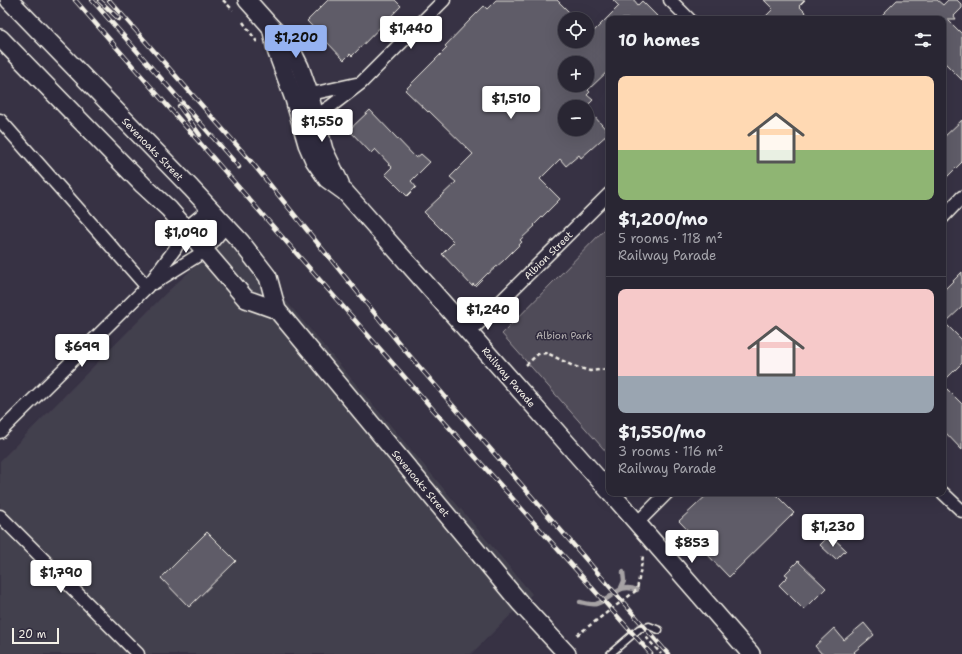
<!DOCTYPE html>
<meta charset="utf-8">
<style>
body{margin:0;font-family:"Shantell Sans",sans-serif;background:#312e3b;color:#f1f3f6;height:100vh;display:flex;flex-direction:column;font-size:15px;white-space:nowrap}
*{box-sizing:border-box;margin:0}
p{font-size:13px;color:#a5a5ac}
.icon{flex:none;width:22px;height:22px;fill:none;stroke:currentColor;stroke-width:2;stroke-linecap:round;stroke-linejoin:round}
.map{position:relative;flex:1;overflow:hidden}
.details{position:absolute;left:606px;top:16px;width:340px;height:480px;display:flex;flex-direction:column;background:#292633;border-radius:8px;box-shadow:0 4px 16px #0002,0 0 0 1px #45434e}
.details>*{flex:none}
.buttons{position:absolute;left:558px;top:12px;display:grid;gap:8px}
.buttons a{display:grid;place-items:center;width:36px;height:36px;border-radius:50%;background:#292633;box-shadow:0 4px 16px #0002,0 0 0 1px #45434e;font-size:20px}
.scale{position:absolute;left:12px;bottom:10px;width:47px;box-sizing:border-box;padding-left:4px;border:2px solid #f4f1e8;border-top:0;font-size:11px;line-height:14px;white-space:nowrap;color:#f4f1e8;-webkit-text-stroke:3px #2f2a3d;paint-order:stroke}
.price{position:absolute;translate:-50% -34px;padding:0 9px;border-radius:4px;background:#fff;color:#222;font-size:13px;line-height:26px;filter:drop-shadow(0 1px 2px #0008)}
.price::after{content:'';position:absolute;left:50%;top:24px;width:12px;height:9px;margin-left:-6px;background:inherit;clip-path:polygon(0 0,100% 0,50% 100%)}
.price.current{background:#95b2f1;color:#111}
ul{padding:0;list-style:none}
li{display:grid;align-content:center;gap:8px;height:212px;padding:0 12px}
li+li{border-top:1px solid #45434e}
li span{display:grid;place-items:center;height:124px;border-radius:8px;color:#555}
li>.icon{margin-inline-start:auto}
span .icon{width:72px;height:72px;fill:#fffc;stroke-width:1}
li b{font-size:17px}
h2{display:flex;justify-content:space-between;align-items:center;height:48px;padding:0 12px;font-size:17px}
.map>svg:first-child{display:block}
.built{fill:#433f4e}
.green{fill:#504b59;stroke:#a29ea0}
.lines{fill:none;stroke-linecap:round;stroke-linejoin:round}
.stream{stroke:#a6a2a4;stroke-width:4.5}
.building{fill:#5f5c67;stroke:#f4f1e8;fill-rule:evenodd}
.lane-casing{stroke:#f4f1e8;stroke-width:9}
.street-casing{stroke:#f4f1e8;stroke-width:15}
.secondary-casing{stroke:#f4f1e8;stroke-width:20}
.path{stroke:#f4f1e8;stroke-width:2.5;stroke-dasharray:4 3;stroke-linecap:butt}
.lane{stroke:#2f2a3d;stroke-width:6}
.street{stroke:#2f2a3d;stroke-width:12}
.secondary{stroke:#2f2a3d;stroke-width:17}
.rail-casing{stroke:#f4f1e8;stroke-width:4.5}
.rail{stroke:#2f2a3d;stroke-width:3;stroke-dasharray:9;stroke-linecap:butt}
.labels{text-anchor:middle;stroke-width:3;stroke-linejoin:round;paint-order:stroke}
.street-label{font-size:10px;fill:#f4f1e8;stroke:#2f2a3d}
.park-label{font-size:10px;fill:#bbb7b6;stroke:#2f2a3d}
</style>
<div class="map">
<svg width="962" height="654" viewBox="0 0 962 654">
<rect width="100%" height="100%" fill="#373244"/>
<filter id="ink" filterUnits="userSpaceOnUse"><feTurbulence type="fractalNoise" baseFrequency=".025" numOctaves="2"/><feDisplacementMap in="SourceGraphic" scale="8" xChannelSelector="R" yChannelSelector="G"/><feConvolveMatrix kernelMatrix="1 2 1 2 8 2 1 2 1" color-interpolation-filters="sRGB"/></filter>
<g filter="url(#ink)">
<path class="built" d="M230,234L532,594L471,654H0V461L165,294Z"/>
<path class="green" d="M608,226L609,227V455L502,334Z"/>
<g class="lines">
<g class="stream">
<path d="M621,588L624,581L623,572"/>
<path d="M580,602C585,603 592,605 596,604C614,599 618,582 637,590"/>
</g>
</g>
<g class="building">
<path d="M328,0H395L401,6L352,56L350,54L344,60L307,21Z"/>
<path d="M496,0H557L576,19H565V41H587V30L591,34L619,6L613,0H634L638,5L642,1L660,19H609V70L588,90L590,92L587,95L593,100L586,107H565V129H587V108L609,133L581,158L579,155L566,166L560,159L540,179L560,199L534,225L535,226L520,240L522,242L503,261L488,274V273L475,286L473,284L472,286L442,254L454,242L424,212L456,182L450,177L473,154L429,111L428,112L405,90L447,48L445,46L469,21L484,6L487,9ZM565,63H587V85H565Z"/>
<path d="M764,0H805L799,6L812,19H763L773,9Z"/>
<path d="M897,0H937L943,5L948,0H957L962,5V8L954,16L956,19H947L962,34V80L943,61V19H878Z"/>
<path d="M370,110L416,158L421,154L430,162L411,181L416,187L407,196L385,174L392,167L375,149L371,153L349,130Z"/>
<path d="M962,120V162L943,181V138Z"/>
<path d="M962,272V307L945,323L962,340V363L943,382V291Z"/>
<path d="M943,385L962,404V450L943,430Z"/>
<path d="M709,493H774L794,513L729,577L705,552L707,550L679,521Z"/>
<path d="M207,532L236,561L189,607L161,578Z"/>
<path d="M830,535L846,550L836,560L820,545Z"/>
<path d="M798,561L826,588L804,610L779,585L788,576L785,574Z"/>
<path d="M864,623L874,635L854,652L856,654H822L815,646L834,628L844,640Z"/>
</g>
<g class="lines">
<g class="lane-casing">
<path id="lane" d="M610,654L639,629L649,626L659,630"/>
</g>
<g class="street-casing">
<g id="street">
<path d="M670,0L689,19"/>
<path d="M302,96L356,84"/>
<path d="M0,120L147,287"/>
<path d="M309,120L331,106L361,83L444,0"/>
<path d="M943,217L962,197"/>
<path d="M154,283L205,251L226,226"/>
<path d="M470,332L609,194"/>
<path d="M0,432L147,287L175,249L185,229L210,208"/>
<path d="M943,493L962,511"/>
<path d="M0,516L138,654"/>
<path d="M637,523L667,493"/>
</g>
</g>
<g class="secondary-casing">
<g id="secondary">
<path d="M9,0L191,188L241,242L268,277L277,310L520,603L567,654"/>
<path d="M247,0L271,27L288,43L300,67L309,93L324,150L340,183"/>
<path d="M271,27L276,50L294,99L307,144L314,160L327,179L345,192L609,491"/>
<path d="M0,38L143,185L169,209L246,299L277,310"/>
<path d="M611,493L751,654"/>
</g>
</g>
<g class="path">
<path d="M223,0L233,10"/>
<path d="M243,22L257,42"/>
<path d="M526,365L538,354L547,353L573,366L590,371L609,369"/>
<path d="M577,635L637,590L643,556"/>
<path d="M646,637L661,654"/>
</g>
<use href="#lane" class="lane"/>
<use href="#street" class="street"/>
<use href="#secondary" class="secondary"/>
<g class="rail-casing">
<g id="rail">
<path d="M75,0L422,397L651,654"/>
<path d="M92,0L239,167"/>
<path d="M99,0L119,19"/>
<path d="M109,0L249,159L403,348L668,654"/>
<path d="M179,106L200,135"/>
</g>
</g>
<use href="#rail" class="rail"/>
</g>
</g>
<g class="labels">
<g class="street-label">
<text transform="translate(153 149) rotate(46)" y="4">Sevenoaks Street</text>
<text transform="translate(548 255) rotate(-45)" y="4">Albion Street</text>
<text transform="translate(509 377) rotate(49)" y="4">Railway Parade</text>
<text transform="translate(421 483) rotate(50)" y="4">Sevenoaks Street</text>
</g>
<g class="park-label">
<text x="564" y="339">Albion Park</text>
</g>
</g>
</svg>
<div class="buttons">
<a><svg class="icon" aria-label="locate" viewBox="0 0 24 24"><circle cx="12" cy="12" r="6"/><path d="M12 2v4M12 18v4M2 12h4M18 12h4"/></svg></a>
<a>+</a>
<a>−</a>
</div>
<div class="scale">20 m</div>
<b class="price" style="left:411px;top:50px">$1,440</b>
<b class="price current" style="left:296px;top:59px">$1,200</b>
<b class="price" style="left:511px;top:120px">$1,510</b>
<b class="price" style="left:322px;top:143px">$1,550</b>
<b class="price" style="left:186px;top:254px">$1,090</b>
<b class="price" style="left:488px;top:331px">$1,240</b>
<b class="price" style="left:82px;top:368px">$699</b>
<b class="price" style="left:833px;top:548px">$1,230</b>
<b class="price" style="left:692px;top:564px">$853</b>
<b class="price" style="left:61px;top:594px">$1,790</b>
<section class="details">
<h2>10 homes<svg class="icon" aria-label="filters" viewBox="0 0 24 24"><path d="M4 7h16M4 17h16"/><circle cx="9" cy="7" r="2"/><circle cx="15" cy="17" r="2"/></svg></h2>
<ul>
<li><span style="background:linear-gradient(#ffd9b3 60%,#8fb573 0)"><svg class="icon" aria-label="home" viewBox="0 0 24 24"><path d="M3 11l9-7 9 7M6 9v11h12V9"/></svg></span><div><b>$1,200/mo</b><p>5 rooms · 118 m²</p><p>Railway Parade</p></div></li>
<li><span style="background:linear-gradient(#f6c9c9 70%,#9aa5b1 0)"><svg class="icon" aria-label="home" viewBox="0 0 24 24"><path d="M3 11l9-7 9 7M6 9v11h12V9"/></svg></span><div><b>$1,550/mo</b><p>3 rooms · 116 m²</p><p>Railway Parade</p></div></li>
</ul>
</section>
</div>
